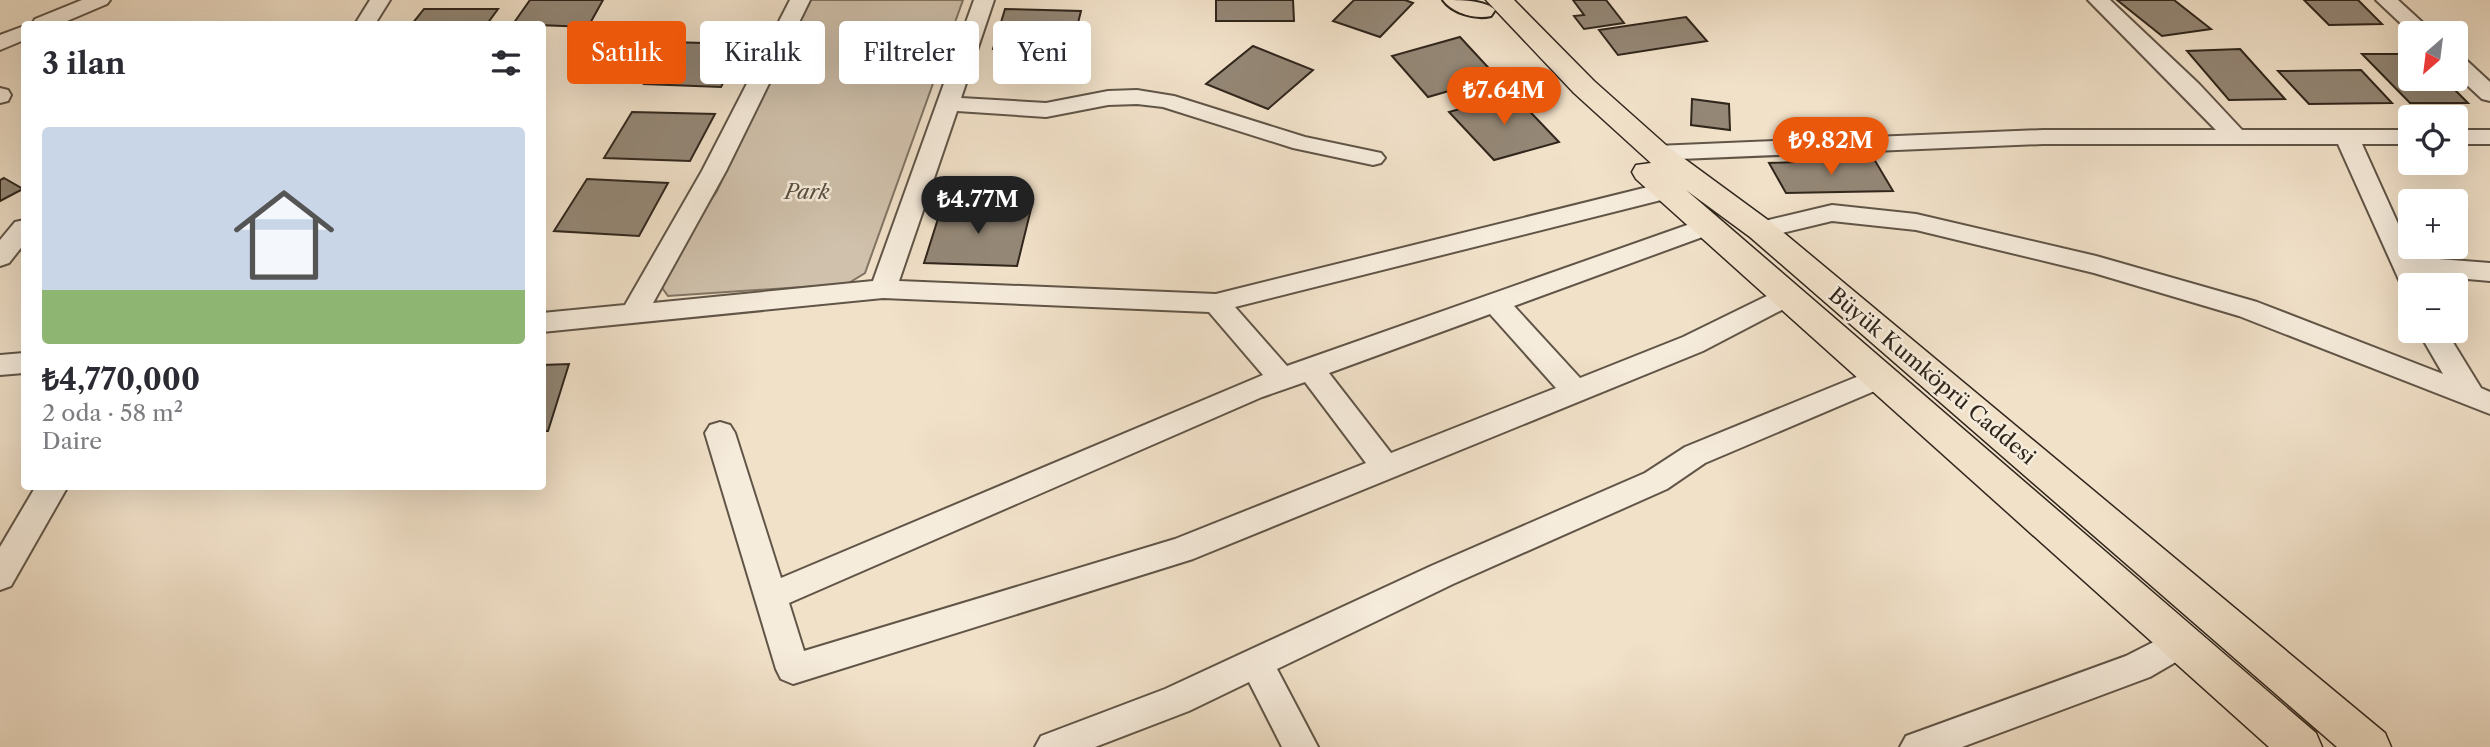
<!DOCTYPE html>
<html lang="tr">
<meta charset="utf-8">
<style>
body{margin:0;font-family:"Libre Caslon Text",serif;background:#f2f2f3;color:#2b2b33;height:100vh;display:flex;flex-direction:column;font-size:26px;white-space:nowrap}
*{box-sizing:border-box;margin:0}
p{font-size:23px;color:#7c7c81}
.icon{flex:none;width:38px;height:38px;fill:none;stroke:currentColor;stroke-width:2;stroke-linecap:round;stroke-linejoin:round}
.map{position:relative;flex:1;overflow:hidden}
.panel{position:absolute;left:21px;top:21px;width:525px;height:469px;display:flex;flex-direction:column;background:#fff;border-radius:7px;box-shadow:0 7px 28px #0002}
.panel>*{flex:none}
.top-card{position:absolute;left:567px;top:21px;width:665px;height:63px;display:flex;gap:14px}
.needle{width:46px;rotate:208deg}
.fabs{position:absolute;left:2398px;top:21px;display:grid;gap:14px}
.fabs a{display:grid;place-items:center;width:70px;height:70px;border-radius:7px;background:#fff;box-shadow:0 7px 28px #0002;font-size:35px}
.price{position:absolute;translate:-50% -60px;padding:0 16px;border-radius:24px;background:#ea580c;color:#fff;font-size:23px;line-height:46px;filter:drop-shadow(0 2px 4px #0008)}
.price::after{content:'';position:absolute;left:50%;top:42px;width:21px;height:16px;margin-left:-10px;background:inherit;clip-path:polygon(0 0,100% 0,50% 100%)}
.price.active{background:#222;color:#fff}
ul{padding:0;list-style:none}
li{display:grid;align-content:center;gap:14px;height:371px;padding:0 21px}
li+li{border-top:2px solid #e1e1e2}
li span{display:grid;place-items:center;height:217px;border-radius:7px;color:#555}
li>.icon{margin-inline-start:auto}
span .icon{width:126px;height:126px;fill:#fffc;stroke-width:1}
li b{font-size:30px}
h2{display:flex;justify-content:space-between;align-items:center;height:84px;padding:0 21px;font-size:30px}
.chip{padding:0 24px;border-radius:7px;background:#fff;box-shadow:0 7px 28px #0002;font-size:24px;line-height:63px}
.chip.active{background:#ea580c;color:#fff}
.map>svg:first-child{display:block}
.green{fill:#d0c1ac;stroke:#807464;stroke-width:2}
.building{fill:#948776;stroke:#30261c;stroke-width:2}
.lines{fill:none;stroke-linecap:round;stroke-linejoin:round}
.minor-casing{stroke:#605547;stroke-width:4}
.major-casing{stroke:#30261c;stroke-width:3}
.highway-casing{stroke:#30261c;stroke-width:4}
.minor{fill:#f6ecdc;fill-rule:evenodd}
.major{fill:#f1e1c9;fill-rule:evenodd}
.highway{fill:#f1e1c9;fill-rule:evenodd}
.labels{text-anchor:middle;stroke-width:5;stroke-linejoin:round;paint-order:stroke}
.park-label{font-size:21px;font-style:italic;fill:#584d40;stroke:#f6ecdc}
.street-label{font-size:21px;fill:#30261c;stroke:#f6ecdc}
</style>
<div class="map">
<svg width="2490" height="747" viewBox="0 0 2490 747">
<rect width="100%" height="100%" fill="#f1e1c9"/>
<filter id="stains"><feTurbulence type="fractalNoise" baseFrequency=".00286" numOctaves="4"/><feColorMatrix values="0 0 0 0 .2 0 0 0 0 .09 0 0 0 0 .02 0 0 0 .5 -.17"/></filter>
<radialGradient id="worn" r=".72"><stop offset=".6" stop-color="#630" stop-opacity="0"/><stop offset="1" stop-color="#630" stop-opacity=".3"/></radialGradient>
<path class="green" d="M803,0H963L865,273L847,284L668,296L657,281L717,191Z"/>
<g class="building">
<path d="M530,0H603L588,27L513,24Z"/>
<path d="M1216,0H1293L1294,21H1216Z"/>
<path d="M1354,0H1405L1413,3L1380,37L1333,21Z"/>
<path d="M1573,0H1606L1624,23L1584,29L1574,16L1584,15Z"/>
<path d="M2117,0H2174L2211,29L2162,36Z"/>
<path d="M2304,0H2358L2382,24L2329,25Z"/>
<path d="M424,9H498L487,24H412Z"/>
<path d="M1005,9L1081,11L1071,51L993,49Z"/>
<path d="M1686,17L1707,41L1618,55L1599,30Z"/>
<path d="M1460,37L1497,77L1428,97L1392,56Z"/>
<path d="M666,42L744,44L721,87L644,84Z"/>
<path d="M1253,46L1313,70L1268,109L1206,84Z"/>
<path d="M2240,49L2285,99L2229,100L2187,51Z"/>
<path d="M2362,54H2410V79H2444L2468,103H2410Z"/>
<path d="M2361,70L2392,103L2309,104L2278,71Z"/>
<path d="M1513,94L1559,142L1494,160L1449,112Z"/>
<path d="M1692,99L1729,104L1730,130L1691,125Z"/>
<path d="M632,112L715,114L690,161L604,158Z"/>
<path d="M1874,159L1893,191L1786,193L1769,163Z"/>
<path d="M4,178L23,189L0,201V180Z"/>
<path d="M587,179L668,183L639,236L554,231Z"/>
<path d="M942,206L1031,209L1017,266L924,263Z"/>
<path d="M569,364L548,431H542V365Z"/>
</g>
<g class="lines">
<g class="minor-casing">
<g id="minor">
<path d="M82,0H110L107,4L60,24H32L35,19Z"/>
<path d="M370,0H390L375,24H355Z"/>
<path d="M790,0H810L726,171L653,303L873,281L974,0H994L961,98L1046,103L1108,91L1137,90L1174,96L1305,137L1381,153L1385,158L1381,163L1373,165L1293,148L1163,107L1137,104L1108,105L1046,117L957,111L899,281L1216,294L1668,182L1677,184L1680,190L1677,196L1235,307L1287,366L1707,218L1716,220L1720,226L1716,232L1514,306L1580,378L1683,337L1779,290L1788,287L1797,290L1801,296L1797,302L1703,351L1193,559L793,684L781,679L776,669L705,433L710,425L720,422L730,425L735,433L781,578L1263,375L1209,312L883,298L542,332V313L625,305L702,171ZM1490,314L1556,388L1391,453L1329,373ZM1305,382L1366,463L1175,539L804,651L789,603L1262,397Z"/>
<path d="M2088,0H2110L2199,84L2242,130H2410V144H2362L2413,257L2490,263V281L2422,275L2426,285H2410V293L2404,291L2338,144H2043L1656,160L1648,158L1644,153L1648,148L1656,146L2043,130H2216Z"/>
<path d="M2376,0H2398L2434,33H2411Z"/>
<path d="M24,26V40L0,50V35Z"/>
<path d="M2455,55L2463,57L2490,82V101L2482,99L2455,74Z"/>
<path d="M0,88L8,90L11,95L8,101L0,103Z"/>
<rect x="2455" y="130" width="35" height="14"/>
<path d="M1832,205L1916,214L2096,256L2257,302L2443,374L2418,331H2446L2481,388L2490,392V414L2239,316L2094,273L1916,230L1832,221L1761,238L1752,236L1748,230L1752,224Z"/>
<path d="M24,220V244L9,263L0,266V240L15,222Z"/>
<path d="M24,353V373L0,375V355Z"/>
<path d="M1881,367L1891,370L1895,377L1891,384L1705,463L1667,489L1453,584L1277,669L1318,747H1282L1249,682L1189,711L1095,747H1035L1041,736L1165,689L1431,566L1645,473L1685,447Z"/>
<path d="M36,486H68L11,586L0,590V547Z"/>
<path d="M2181,628L2193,632L2198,642L2193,652L2150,677L1962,747H1900L1906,736L2126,656Z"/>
</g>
</g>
<g class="major-casing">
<path id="major" d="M1486,0H1514L1594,81L1667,146L1772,223L2385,733L2391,747H2337L1750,237L1686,190L2316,733L2322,747H2269L1636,179L1632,172L1636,165L1651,163L1574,93Z"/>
</g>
<g class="highway-casing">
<path id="highway" d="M1443,0C1460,0 1485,0 1495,10L1491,16C1476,20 1452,13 1443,0Z"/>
</g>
<use href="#minor" class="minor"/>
<use href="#major" class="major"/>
<use href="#highway" class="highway"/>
</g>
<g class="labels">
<g class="park-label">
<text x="807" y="199">Park</text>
</g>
<g class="street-label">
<text transform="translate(1932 376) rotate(40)" y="7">Büyük Kumköprü Caddesi</text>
</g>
</g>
<rect width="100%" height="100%" filter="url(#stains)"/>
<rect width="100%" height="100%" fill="url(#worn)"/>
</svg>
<div class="fabs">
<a><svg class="needle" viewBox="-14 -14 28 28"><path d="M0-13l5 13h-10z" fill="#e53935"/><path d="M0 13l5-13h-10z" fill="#7c7c81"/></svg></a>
<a><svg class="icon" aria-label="locate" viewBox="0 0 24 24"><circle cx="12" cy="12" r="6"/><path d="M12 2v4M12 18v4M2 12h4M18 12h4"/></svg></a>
<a>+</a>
<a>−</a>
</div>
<b class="price" style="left:1504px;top:127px">₺7.64M</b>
<b class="price" style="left:1831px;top:177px">₺9.82M</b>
<b class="price active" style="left:978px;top:236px">₺4.77M</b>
<div class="top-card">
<a class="chip active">Satılık</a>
<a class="chip">Kiralık</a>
<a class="chip">Filtreler</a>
<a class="chip">Yeni</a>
</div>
<section class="panel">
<h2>3 ilan<svg class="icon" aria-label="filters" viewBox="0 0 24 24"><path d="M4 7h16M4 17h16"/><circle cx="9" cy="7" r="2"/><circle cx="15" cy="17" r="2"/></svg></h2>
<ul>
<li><span style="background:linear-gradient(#c9d6e8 75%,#8fb573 0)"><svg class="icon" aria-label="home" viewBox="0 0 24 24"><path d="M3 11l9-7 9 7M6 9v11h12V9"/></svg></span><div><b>₺4,770,000</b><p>2 oda · 58 m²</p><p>Daire</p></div></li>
</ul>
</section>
</div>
